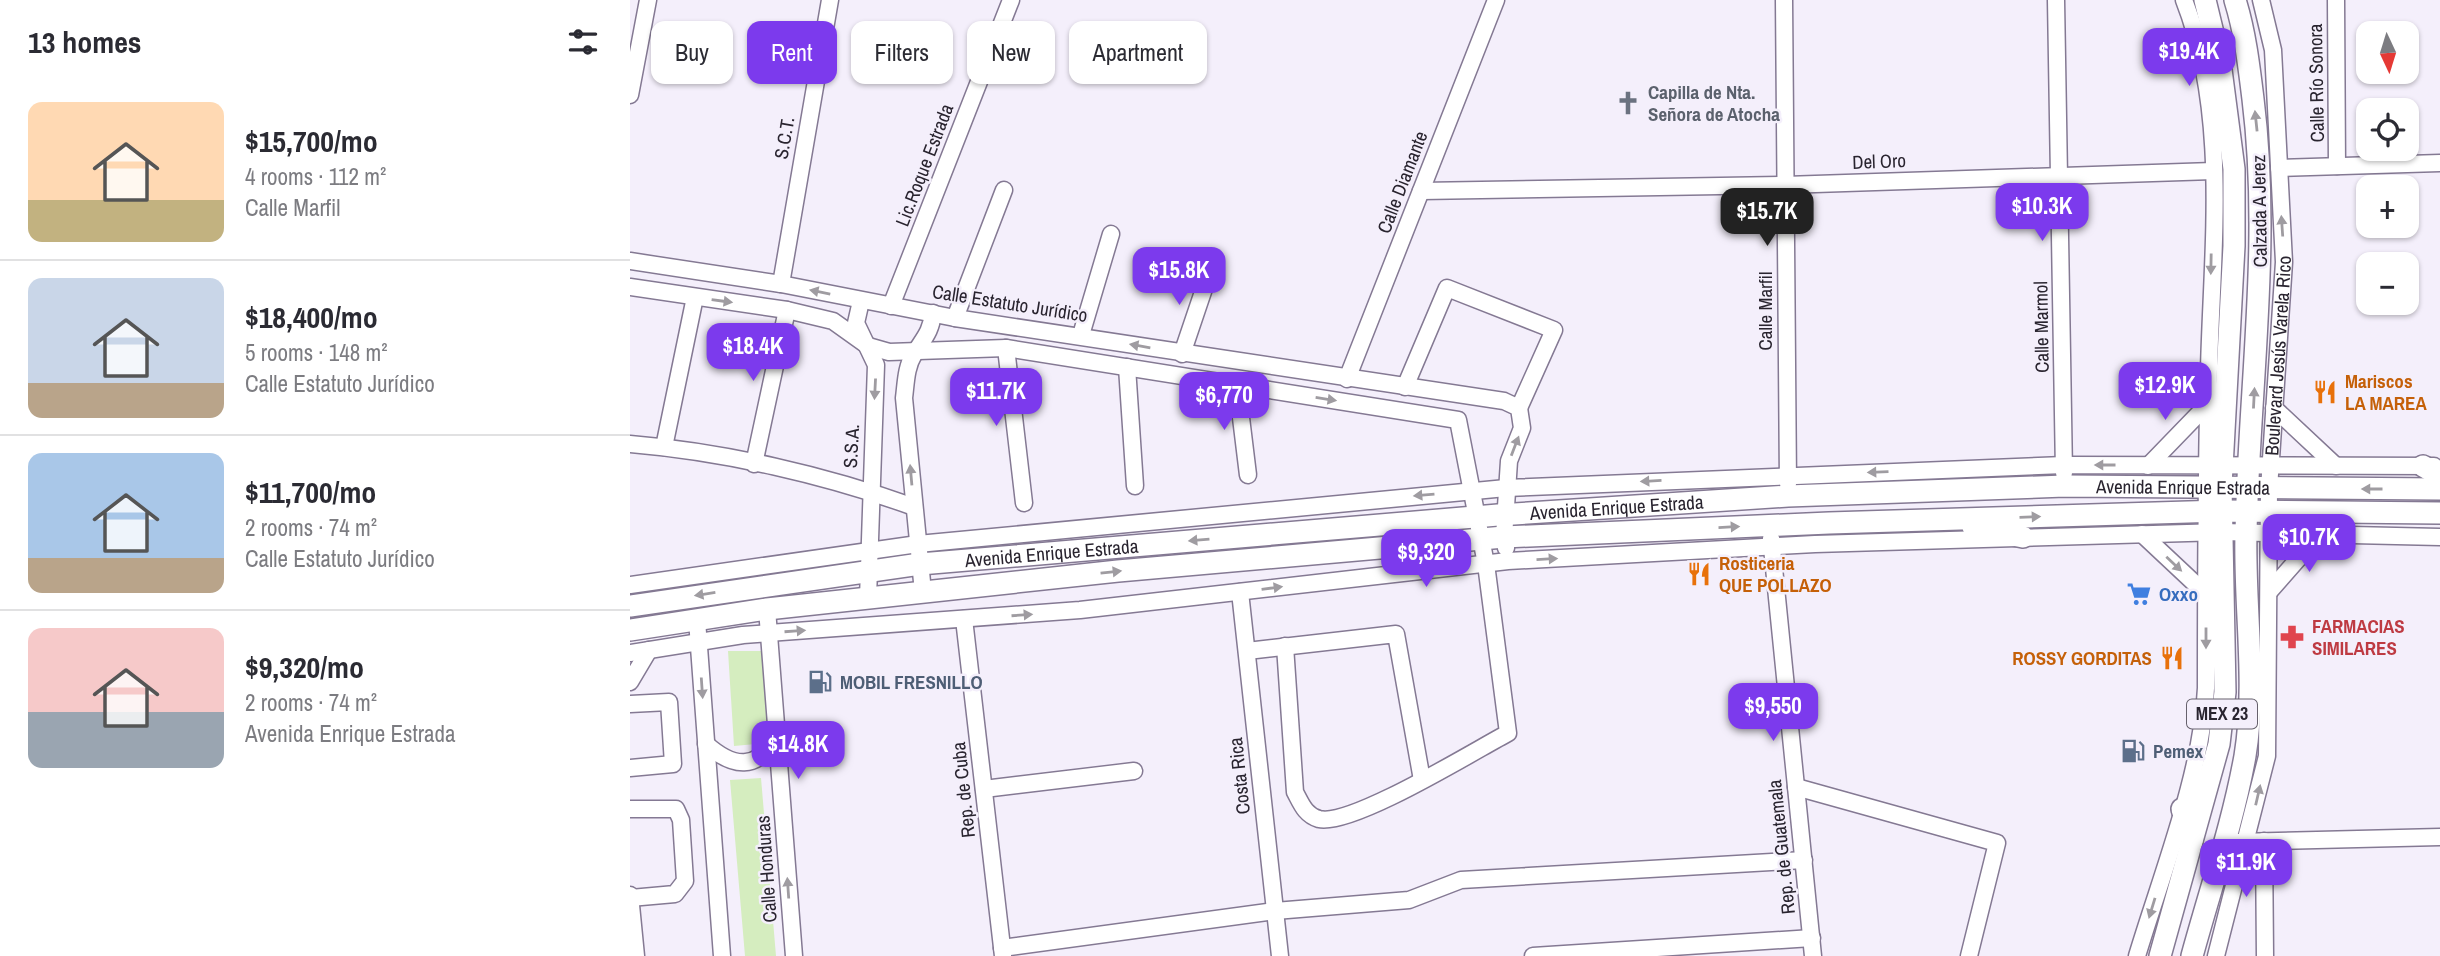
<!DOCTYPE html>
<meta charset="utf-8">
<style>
body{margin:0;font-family:"Archivo Narrow",sans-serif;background:#f7f7f7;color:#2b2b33;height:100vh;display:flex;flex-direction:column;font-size:26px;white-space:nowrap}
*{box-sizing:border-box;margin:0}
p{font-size:23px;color:#7c7c81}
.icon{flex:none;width:38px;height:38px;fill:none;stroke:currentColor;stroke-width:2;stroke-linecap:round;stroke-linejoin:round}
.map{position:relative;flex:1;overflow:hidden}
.side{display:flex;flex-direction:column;background:#fff;width:630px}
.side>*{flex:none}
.hud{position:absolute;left:21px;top:21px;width:665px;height:63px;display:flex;gap:14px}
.needle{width:46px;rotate:176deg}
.buttons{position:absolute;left:1726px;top:21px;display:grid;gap:14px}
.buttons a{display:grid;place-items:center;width:63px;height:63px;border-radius:14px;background:#fff;box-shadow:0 2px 5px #0004;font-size:35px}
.price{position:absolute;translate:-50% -60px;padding:0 16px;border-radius:14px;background:#7c3aed;color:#fff;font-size:23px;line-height:46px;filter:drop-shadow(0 2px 4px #0008)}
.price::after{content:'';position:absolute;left:50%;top:42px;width:21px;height:16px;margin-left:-10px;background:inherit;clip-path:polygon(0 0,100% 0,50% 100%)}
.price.on{background:#222;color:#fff}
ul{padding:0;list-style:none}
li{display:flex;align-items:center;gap:21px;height:175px;padding:0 28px}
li+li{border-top:2px solid #e1e1e2}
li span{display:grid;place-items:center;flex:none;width:196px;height:140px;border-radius:14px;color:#555}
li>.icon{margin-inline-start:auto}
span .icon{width:84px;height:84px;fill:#fffc;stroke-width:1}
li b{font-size:30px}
h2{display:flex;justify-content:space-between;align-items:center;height:84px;padding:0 28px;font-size:30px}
.pill{padding:0 24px;border-radius:14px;background:#fff;box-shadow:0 2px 5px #0004;font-size:24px;line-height:63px}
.pill.on{background:#7c3aed;color:#fff}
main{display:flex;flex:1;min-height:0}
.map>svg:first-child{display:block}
.green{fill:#d5edbf}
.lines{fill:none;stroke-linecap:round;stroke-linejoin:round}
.minor-casing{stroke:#847993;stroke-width:19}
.major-casing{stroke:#847993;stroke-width:24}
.minor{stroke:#fff;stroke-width:16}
.major{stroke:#fff;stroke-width:21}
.oneway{fill:#9f9ca1}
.labels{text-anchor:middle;stroke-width:5;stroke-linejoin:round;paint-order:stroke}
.shield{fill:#f4effb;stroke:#66616c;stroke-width:2}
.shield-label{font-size:18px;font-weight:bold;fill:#29242f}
.street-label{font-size:19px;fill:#29242f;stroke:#f4effb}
.worship-label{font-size:19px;font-weight:bold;fill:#5b616d;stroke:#f4effb;text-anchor:start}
.food-label{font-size:19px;font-weight:bold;fill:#c56008;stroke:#f4effb;text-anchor:start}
.shop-label{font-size:19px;font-weight:bold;fill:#366cbe;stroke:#f4effb;text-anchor:start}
.health-label{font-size:19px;font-weight:bold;fill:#be3a42;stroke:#f4effb;text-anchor:start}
.service-label{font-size:19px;font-weight:bold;fill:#4e5e75;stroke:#f4effb;text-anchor:start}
</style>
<main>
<section class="side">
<h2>13 homes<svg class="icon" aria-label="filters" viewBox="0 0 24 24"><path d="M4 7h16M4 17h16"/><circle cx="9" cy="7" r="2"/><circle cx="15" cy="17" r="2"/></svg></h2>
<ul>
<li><span style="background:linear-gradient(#ffd9b3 70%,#c2b280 0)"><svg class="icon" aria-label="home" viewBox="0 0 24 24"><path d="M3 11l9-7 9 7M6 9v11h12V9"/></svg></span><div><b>$15,700/mo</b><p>4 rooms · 112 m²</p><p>Calle Marfil</p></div></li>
<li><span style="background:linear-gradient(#c9d6e8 75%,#b9a48a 0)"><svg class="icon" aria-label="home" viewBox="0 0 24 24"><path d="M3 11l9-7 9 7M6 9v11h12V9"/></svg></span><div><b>$18,400/mo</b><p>5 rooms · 148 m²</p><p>Calle Estatuto Jurídico</p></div></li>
<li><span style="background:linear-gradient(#a9c7e8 75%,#b9a48a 0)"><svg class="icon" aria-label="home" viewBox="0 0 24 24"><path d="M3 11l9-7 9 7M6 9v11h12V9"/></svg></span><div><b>$11,700/mo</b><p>2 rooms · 74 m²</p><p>Calle Estatuto Jurídico</p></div></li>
<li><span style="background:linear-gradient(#f6c9c9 60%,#9aa5b1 0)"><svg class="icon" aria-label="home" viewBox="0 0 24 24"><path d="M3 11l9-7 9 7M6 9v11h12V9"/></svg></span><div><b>$9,320/mo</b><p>2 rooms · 74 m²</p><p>Avenida Enrique Estrada</p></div></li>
</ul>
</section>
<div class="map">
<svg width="1810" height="956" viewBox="0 0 1810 956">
<rect width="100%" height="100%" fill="#f4effb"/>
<g class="green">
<path d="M98,651H132L138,743L104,746Z"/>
<path d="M131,778L146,956H115L100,780Z"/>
</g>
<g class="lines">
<g class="minor-casing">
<g id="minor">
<path d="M1154,0L1158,484"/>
<path d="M1426,0L1434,473"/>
<path d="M1706,0L1707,166"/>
<path d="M0,95L18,0"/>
<path d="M1649,168L1810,163"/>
<path d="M791,191L1155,185L1583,171"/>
<path d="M0,261L151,284L325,318L874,401L889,408L892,428L879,461L874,537L876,548"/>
<path d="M151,284L200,0"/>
<path d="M0,287L157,310L203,321L238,346L259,352L376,348L828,420L856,564L878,733C844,751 721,827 689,819C675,815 671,803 665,792L655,646"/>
<path d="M231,301L226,323L246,365L238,598"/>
<path d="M261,306L381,0"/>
<path d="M325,318L374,190"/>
<path d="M451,335L481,234"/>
<path d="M376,348L394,503"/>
<path d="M552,354L580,271"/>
<path d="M497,367L505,486"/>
<path d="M717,379L866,0"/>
<path d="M607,385L618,475"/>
<path d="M775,387L817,288L924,330L889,408"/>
<path d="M1644,408L1706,466"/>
<path d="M0,444C95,452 195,475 284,507"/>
<path d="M34,447L65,297"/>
<path d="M124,464L157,310"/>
<path d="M1518,466L1578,404"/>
<path d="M1512,534L1576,594"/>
<path d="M1141,538L1183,956"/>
<path d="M0,585L288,544L876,488L1434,465L1804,466"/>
<path d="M293,592L274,398C276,382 276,367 284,354C294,338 301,332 303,313"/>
<path d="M610,592L650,956"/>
<path d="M1639,592L1668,559L1699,535"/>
<path d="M137,609L164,956"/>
<path d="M334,619L373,956"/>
<path d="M67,620L92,956"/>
<path d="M617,651L766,634L792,780"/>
<path d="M0,653L113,635L450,610L878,561L1185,544L1592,532L1810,537"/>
<path d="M0,682L19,650"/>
<path d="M0,704L39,702L43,764L0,768"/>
<path d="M76,744C103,768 127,771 147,737"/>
<path d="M1166,787L1367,843L1339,956"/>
<path d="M354,789L504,771"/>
<path d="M0,809H46L51,820L55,881L45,894L0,898"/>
<path d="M1634,841L1635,956"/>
<path d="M1606,842L1810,837"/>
<path d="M0,895L6,956"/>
<path d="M372,948L645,911L779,900L831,880L1174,860"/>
<path d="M903,956L1182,938"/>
<path d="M1507,956C1532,873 1572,773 1576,688C1576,581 1576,475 1579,369C1582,248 1599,115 1554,0"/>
<path id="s1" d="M1586,956L1637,756L1639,489L1654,262L1643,50L1631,0"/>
</g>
</g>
<g class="major-casing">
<g id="major">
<path d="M1793,466L1810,476"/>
<path d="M1343,527L1393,537"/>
<path id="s2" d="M0,606L290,564L868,515L1158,496L1435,486L1810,489"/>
<path d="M0,630L137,609L488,571L874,537L1199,523L1591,511L1810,513"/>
<path d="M1552,809L1562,841"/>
<path d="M1530,956L1589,744L1595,692L1591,486L1604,246V169L1590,62L1575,0"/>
<path d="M1562,956C1580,890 1603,823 1615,756C1627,683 1614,607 1616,533C1619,388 1641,244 1623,99C1619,66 1615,32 1605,0"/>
</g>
</g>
<use href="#minor" class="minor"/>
<use href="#major" class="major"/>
</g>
<defs><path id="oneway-solid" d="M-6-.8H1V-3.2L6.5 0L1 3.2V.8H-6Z" transform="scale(1.75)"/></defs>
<g class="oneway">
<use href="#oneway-solid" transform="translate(1626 121) rotate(-96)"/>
<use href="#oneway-solid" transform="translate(1652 226) rotate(-94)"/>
<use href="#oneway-solid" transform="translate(1581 264) rotate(91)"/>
<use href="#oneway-solid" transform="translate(190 292) rotate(-168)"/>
<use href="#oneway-solid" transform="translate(92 301) rotate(8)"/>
<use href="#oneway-solid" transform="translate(510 346) rotate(-170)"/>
<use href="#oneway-solid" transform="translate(245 389) rotate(93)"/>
<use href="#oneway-solid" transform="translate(1624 398) rotate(-87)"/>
<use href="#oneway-solid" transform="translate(696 399) rotate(9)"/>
<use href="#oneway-solid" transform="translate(885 446) rotate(-69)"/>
<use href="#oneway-solid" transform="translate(1475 465) rotate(-180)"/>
<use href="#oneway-solid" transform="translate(1248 472) rotate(178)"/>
<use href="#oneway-solid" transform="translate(281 475) rotate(-95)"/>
<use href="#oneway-solid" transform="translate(1021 481) rotate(177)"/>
<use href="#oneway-solid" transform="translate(1742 489) rotate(-180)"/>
<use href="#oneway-solid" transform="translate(794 495) rotate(175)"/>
<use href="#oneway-solid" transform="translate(1400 517) rotate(-2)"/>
<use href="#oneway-solid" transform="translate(1099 527) rotate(-3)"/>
<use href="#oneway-solid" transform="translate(569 540) rotate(175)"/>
<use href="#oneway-solid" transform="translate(917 559) rotate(-3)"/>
<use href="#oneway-solid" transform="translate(1544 564) rotate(43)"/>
<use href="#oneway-solid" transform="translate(481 572) rotate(-6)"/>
<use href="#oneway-solid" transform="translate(642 588) rotate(-7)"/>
<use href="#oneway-solid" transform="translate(75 594) rotate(171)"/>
<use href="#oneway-solid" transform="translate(392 615) rotate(-4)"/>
<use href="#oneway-solid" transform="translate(165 631) rotate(-4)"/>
<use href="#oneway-solid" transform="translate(1576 638) rotate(90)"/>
<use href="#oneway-solid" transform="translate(72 688) rotate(86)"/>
<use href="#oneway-solid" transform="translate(1628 795) rotate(-77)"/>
<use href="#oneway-solid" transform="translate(158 888) rotate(-94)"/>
<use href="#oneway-solid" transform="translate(1522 908) rotate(107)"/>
</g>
<defs>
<g id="church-bare" transform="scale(1.89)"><path d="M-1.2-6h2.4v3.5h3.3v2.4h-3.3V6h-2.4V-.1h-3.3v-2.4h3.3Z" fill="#6b7280" stroke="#f4effb" stroke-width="2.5" paint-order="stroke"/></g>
<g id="restaurant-bare" transform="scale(1.89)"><path d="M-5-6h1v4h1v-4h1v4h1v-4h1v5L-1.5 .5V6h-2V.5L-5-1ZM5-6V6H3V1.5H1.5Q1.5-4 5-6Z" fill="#e8710a" stroke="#f4effb" stroke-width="2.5" paint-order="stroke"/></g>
<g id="supermarket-bare" transform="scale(1.89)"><path d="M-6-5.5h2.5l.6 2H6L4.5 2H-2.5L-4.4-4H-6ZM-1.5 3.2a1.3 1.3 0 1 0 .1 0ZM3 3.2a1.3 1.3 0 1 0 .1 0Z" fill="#3f7fe0" stroke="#f4effb" stroke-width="2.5" paint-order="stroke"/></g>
<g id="pharmacy-bare" transform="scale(1.89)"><path d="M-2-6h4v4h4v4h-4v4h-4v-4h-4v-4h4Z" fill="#e0444e" stroke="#f4effb" stroke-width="2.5" paint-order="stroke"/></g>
<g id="fuel-bare" transform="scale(1.89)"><path d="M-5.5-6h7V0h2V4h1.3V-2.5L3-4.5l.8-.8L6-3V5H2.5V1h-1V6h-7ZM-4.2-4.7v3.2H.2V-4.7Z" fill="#5c6f8a" stroke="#f4effb" stroke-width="2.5" paint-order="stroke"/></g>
</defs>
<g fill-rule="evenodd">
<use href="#church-bare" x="998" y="103"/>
<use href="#restaurant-bare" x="1695" y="392"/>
<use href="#restaurant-bare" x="1069" y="574"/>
<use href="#supermarket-bare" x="1509" y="594"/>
<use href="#pharmacy-bare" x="1662" y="637"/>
<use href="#restaurant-bare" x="1542" y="658"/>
<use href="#fuel-bare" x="190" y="682"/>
<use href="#fuel-bare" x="1503" y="751"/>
</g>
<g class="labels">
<rect class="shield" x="1557" y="699.5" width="70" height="29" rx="5"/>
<g class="shield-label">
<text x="1592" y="720">MEX 23</text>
</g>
<g class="street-label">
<text transform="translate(1686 83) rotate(-91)" y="7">Calle Río Sonora</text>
<text transform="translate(154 138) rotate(-80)" y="7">S.C.T.</text>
<text transform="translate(1249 161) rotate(-2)" y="7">Del Oro</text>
<text transform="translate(294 165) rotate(-69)" y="7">Lic.Roque Estrada</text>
<text transform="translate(772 182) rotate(-69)" y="7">Calle Diamante</text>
<text transform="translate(1629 211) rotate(-91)" y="7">Calzada A Jerez</text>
<text transform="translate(380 303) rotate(9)" y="7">Calle Estatuto Jurídico</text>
<text transform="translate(1135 311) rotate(-90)" y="7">Calle Marfil</text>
<text transform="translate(1411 327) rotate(-91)" y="7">Calle Marmol</text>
<text dy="7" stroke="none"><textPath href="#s1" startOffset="607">Boulevard Jesús Varela Rico</textPath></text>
<text transform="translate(221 446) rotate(-87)" y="7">S.S.A.</text>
<text dy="7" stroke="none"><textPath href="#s2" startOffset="1559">Avenida Enrique Estrada</textPath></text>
<text dy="7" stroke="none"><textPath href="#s2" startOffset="992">Avenida Enrique Estrada</textPath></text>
<text dy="7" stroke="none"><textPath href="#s2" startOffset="425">Avenida Enrique Estrada</textPath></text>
<text transform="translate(609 776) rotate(-96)" y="7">Costa Rica</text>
<text transform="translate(333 790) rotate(-96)" y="7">Rep. de Cuba</text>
<text transform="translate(1151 847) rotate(-96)" y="7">Rep. de Guatemala</text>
<text transform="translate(136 869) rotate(-94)" y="7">Calle Honduras</text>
</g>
<g class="worship-label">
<text x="1018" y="99">Capilla de Nta.<tspan x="1018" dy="22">Señora de Atocha</tspan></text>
</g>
<g class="food-label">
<text x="1715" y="388">Mariscos<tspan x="1715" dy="22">LA MAREA</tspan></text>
<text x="1089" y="570">Rosticeria<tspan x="1089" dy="22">QUE POLLAZO</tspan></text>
<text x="1522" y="665" text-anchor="end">ROSSY GORDITAS</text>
</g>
<g class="shop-label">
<text x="1529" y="601">Oxxo</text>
</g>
<g class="health-label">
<text x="1682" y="633">FARMACIAS<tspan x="1682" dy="22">SIMILARES</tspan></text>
</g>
<g class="service-label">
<text x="210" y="689">MOBIL FRESNILLO</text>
<text x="1523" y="758">Pemex</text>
</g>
</g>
</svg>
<div class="buttons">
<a><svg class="needle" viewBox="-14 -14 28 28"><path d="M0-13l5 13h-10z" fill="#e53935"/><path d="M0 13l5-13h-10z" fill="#7c7c81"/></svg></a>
<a><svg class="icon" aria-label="locate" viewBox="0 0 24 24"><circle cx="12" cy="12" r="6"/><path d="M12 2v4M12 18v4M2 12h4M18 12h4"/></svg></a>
<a>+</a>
<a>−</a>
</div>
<b class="price" style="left:1559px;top:88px">$19.4K</b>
<b class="price" style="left:1412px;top:243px">$10.3K</b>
<b class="price on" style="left:1137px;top:248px">$15.7K</b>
<b class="price" style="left:549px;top:307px">$15.8K</b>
<b class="price" style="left:123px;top:383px">$18.4K</b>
<b class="price" style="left:1535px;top:422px">$12.9K</b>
<b class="price" style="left:366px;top:428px">$11.7K</b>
<b class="price" style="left:594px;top:432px">$6,770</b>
<b class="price" style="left:1679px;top:574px">$10.7K</b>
<b class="price" style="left:796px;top:589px">$9,320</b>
<b class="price" style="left:1143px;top:743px">$9,550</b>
<b class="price" style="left:168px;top:781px">$14.8K</b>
<b class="price" style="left:1616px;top:899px">$11.9K</b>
<div class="hud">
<a class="pill">Buy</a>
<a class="pill on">Rent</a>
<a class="pill">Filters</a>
<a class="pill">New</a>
<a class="pill">Apartment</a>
</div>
</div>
</main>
